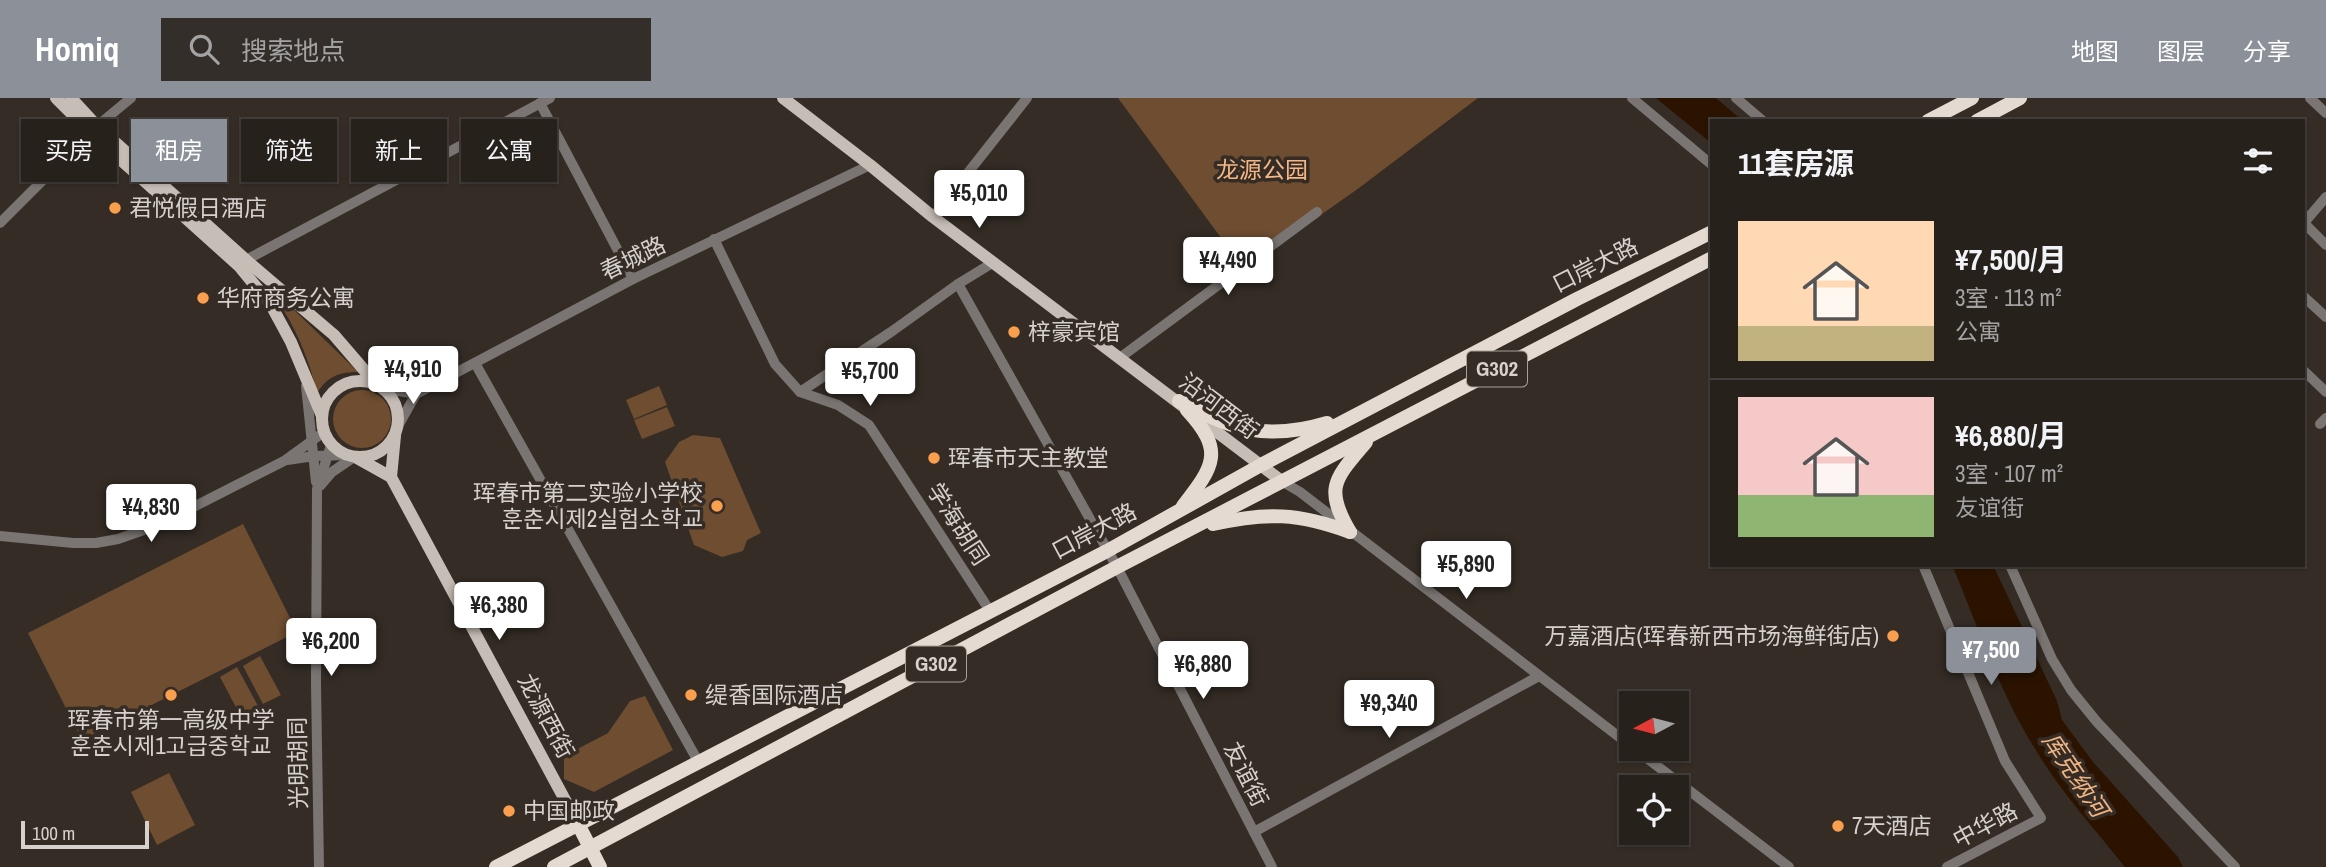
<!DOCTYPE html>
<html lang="zh">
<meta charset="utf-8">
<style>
body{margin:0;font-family:"Archivo Narrow","Noto Sans SC","Noto Sans KR",sans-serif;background:#332e29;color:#f1f3f6;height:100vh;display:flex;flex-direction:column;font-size:26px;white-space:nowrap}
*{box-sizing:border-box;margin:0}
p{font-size:23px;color:#a4a3a3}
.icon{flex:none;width:38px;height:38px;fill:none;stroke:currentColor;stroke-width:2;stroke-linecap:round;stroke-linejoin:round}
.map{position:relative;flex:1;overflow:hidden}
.side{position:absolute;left:1710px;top:21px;width:595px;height:448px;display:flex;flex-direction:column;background:#27211c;border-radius:0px;box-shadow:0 2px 5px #0004,0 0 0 2px #433e3b}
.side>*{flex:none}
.guide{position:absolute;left:21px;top:21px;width:665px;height:63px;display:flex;gap:14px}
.needle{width:46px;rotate:263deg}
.fabs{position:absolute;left:1619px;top:593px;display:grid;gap:14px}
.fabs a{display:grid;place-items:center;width:70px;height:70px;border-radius:0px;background:#27211c;box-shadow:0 2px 5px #0004,0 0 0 2px #433e3b;font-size:35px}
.scale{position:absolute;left:21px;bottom:18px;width:128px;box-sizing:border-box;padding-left:7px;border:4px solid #d6d1cd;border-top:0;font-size:19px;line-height:24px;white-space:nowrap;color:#d6d1cd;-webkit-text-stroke:5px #342c25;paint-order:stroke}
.price{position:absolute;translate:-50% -60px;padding:0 16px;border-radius:7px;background:#fff;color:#222;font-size:23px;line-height:46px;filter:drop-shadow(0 2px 4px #0008)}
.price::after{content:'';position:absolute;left:50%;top:42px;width:21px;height:16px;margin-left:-10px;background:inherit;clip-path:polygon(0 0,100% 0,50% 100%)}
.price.current{background:#8c9099;color:#fff}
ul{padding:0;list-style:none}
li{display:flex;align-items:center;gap:21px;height:175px;padding:0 28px}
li+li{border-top:2px solid #433e3b}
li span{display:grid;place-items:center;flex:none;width:196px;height:140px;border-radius:0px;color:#555}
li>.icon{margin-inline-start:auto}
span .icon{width:84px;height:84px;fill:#fffc;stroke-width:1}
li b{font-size:30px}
h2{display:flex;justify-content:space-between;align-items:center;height:84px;padding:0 28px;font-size:30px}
.tag{padding:0 24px;border-radius:0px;background:#27211c;box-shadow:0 2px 5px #0004,0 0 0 2px #433e3b;font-size:24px;line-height:63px}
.tag.current{background:#8c9099;color:#fff}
header{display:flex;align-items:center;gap:42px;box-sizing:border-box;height:98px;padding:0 35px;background:#8c9099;color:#fff}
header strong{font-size:33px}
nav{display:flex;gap:38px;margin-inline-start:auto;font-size:24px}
.search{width:490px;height:63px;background:#332e29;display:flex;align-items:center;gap:18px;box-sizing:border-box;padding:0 24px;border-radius:0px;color:#a4a3a3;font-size:26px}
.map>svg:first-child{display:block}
.green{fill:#6e4d30}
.water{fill:#2b1300}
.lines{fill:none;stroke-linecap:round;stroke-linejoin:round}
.minor{stroke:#7a7572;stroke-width:10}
.major{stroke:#c6bdb6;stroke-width:12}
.highway{stroke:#e4dad1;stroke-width:14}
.poi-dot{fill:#f99f4d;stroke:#342c25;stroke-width:2.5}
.labels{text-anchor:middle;stroke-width:7;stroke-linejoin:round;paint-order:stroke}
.shield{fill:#342c25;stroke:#a5a09b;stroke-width:2}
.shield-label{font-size:21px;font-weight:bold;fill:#d6d1cd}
.park-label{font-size:23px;fill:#f4b785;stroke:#342c25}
.poi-label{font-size:23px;fill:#d6d1cd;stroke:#342c25;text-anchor:start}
.street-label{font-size:23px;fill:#d6d1cd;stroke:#342c25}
.water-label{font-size:24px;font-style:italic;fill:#f0b482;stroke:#342c25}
</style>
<header>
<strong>Homiq</strong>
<div class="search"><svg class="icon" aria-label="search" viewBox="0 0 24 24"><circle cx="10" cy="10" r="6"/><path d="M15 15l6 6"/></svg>搜索地点</div>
<nav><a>地图</a><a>图层</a><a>分享</a></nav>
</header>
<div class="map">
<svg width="2326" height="769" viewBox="0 0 2326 769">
<rect width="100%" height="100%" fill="#342c25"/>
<g class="green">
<path d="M1118,0H1478L1359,90L1244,171Z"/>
<path d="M291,209L358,274C339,274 328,278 317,295C310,266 300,239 284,213Z"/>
<path d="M659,288L667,307L634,321L626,302Z"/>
<circle cx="362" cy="321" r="29"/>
<path d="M667,309L675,328L642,341L634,322Z"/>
<path d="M693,337L720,340L761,435L747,442L743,453L722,459L694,447L665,364L679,344Z"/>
<path d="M243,426L297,534L82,642L28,535Z"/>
<path d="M260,558L281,597L263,606L243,568Z"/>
<path d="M237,569L258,608L240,617L220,579Z"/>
<path d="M645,598L673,652L594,694L564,681V658L608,635L630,603Z"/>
<path d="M169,675L195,727L157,747L131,694Z"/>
</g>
<g class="water">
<path d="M1656,0H1716L1743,23H1712L1711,45Z"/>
<path d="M1952,467H1993L2057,603L2062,622L2093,664L2178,759L2183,769H2125C2094,730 2059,692 2034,649C1999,593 1978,528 1952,467Z"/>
</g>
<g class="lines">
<g class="minor">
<path d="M1632,0L1712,67"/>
<path d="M1736,0L1763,23"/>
<path d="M2310,0L2326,15"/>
<path d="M540,5L633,181"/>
<path d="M933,119L1027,0"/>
<path d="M0,125L97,28L131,0"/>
<path d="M2304,125L2326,147"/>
<path d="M2303,126L2326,99"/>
<path d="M714,141L775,266L800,294L838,307L869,327L990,513"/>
<path d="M246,162L550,0"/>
<path d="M958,186L1117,469L1272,769"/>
<path d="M2303,198L2326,219"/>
<path d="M1121,259L1317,114"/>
<path d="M475,265L699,665"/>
<path d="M2303,272L2326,294"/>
<path d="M306,288L316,384"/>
<path d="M382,290L416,296"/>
<path d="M800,294L891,234L958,186L994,164"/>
<path d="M2320,326L2326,320"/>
<path d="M398,328L416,296L633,181L870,67"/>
<path d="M287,362L315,358L347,357"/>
<path d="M1283,384L1300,394L1631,648"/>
<path d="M320,388L332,374L354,359"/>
<path d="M0,438L73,445H96L118,441L158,427L284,363L324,334"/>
<path d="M1923,467L2005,663L2041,720L1947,769"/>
<path d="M2010,467L2052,561L2071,592L2097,624L2235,769"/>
<path d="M1635,651L1789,769"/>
<path d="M1254,734L1539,578"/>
<path d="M319,769L316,587L317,391L331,347"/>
</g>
<g class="major">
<path d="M56,0L91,35L239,168L271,207L291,244L322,318"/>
<path d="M71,0L97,28L246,162L334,237L377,287"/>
<path d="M783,0L870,67L933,119L1283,384"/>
<circle cx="360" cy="321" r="38"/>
<path d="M357,360L391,379L578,726"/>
<path d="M391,379L395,338"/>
</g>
<g class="highway">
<path d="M1928,23L1972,0"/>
<path d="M1977,23L2020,0"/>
<path d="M1179,303C1232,332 1267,343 1327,325"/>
<path d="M1183,408C1214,368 1225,353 1187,312"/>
<path d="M1213,426C1267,414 1298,415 1350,434"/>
<path d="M1350,434C1323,389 1336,380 1366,344"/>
<path d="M578,726L600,769"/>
<path d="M496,769L1107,453L1261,367L1577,201L1712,134"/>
<path d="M554,769L1117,469L1712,160"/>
</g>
</g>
<g class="poi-dot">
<circle cx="115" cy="110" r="7"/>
<circle cx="203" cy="200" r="7"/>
<circle cx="1014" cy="234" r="7"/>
<circle cx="934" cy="360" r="7"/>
<circle cx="717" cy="408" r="7"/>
<circle cx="1893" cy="538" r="7"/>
<circle cx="171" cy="597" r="7"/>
<circle cx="691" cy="597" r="7"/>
<circle cx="509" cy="713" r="7"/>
<circle cx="1838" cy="728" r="7"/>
</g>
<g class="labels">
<g class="shield">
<rect x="1467" y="253.5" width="60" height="35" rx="5"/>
<rect x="906" y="548.5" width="60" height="35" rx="5"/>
</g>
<g class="shield-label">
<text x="1497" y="278">G302</text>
<text x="936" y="573">G302</text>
</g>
<g class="park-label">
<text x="1262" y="80">龙源公园</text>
</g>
<g class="poi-label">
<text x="129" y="118">君悦假日酒店</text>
<text x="217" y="208">华府商务公寓</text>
<text x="1028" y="242">梓豪宾馆</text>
<text x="948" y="368">珲春市天主教堂</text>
<text x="703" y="403" text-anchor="end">珲春市第二实验小学校<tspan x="703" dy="26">훈춘시제2실험소학교</tspan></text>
<text x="1879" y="546" text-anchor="end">万嘉酒店(珲春新西市场海鲜街店)</text>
<text x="705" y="605">缇香国际酒店</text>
<text x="171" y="630" text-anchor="middle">珲春市第一高级中学<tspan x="171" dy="26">훈춘시제1고급중학교</tspan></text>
<text x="523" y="721">中国邮政</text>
<text x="1852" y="736">7天酒店</text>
</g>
<g class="street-label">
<text transform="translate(633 160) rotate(-26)" y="8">春城路</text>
<text transform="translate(1595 167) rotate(-27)" y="8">口岸大路</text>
<text transform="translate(1219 308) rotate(37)" y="8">沿河西街</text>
<text transform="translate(958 426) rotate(57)" y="8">学海胡同</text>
<text transform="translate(1094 433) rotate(-28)" y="8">口岸大路</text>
<text transform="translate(546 618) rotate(62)" y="8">龙源西街</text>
<text transform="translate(298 665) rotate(-91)" y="8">光明胡同</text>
<text transform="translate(1246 676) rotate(63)" y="8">友谊街</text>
<text transform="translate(1985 727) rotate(-28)" y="8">中华路</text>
</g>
<g class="water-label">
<text transform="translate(2075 677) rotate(56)" y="8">库克纳河</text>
</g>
</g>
</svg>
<div class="fabs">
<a><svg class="needle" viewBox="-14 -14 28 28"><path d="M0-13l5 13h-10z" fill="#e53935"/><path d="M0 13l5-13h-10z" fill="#a4a3a3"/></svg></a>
<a><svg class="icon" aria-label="locate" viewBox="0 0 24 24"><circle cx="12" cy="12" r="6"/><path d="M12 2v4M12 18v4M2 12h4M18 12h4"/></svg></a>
</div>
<div class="scale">100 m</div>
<b class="price" style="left:979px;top:132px">¥5,010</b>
<b class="price" style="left:1228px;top:199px">¥4,490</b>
<b class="price" style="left:413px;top:308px">¥4,910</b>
<b class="price" style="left:870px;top:310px">¥5,700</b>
<b class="price" style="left:151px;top:446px">¥4,830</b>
<b class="price" style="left:1466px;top:503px">¥5,890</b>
<b class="price" style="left:499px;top:544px">¥6,380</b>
<b class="price" style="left:331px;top:580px">¥6,200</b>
<b class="price current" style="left:1991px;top:589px">¥7,500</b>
<b class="price" style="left:1203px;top:603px">¥6,880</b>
<b class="price" style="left:1389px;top:642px">¥9,340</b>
<div class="guide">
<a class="tag">买房</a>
<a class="tag current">租房</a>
<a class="tag">筛选</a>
<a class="tag">新上</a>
<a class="tag">公寓</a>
</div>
<section class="side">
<h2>11套房源<svg class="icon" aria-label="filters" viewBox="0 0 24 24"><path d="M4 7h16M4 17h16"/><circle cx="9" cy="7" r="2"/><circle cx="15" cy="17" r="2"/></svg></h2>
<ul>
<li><span style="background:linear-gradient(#ffd9b3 75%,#c2b280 0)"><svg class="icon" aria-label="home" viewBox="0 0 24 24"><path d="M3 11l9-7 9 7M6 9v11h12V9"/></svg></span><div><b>¥7,500/月</b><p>3室 · 113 m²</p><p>公寓</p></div></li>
<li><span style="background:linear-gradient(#f6c9c9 70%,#8fb573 0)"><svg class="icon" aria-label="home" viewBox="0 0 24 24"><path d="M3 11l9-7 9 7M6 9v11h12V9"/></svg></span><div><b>¥6,880/月</b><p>3室 · 107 m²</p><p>友谊街</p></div></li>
</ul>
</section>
</div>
